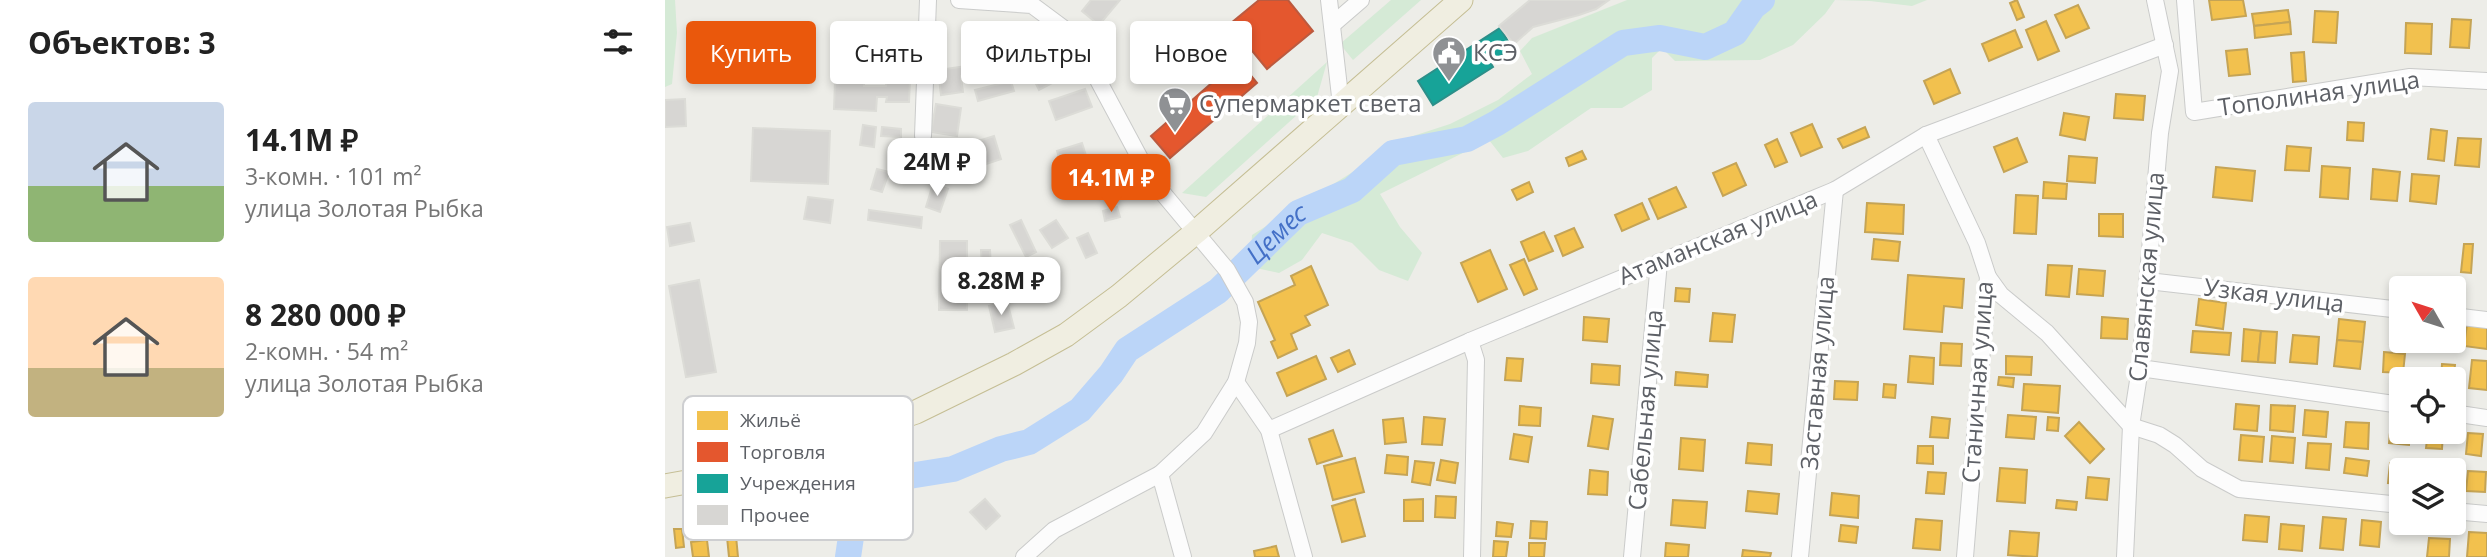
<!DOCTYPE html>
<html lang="ru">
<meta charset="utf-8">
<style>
body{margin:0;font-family:"Open Sans",sans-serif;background:#f6f6f6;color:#222;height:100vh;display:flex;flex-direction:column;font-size:26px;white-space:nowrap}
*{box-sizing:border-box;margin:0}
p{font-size:23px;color:#767676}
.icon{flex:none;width:38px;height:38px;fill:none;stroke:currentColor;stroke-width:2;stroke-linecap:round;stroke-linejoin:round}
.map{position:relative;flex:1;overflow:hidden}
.sheet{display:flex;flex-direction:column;background:#fff;width:665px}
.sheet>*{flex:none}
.banner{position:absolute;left:21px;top:21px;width:665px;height:63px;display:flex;gap:14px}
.needle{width:46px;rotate:309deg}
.fabs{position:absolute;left:1724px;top:276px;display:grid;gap:14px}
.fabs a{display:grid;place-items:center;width:77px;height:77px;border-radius:7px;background:#fff;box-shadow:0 4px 10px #0003;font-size:35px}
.price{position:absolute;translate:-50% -60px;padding:0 16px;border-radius:14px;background:#fff;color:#222;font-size:23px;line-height:46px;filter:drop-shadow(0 2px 4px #0008)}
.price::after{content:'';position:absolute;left:50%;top:42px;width:21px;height:16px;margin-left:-10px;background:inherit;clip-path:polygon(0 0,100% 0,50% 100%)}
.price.active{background:#ea580c;color:#fff}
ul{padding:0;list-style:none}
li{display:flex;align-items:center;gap:21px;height:175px;padding:0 28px}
li span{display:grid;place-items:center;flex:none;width:196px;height:140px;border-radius:7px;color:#555}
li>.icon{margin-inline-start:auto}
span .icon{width:84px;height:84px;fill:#fffc;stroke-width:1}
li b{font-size:30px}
h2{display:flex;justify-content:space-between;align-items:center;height:84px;padding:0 28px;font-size:30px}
.pill{padding:0 24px;border-radius:7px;background:#fff;box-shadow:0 4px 10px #0003;font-size:24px;line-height:63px}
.pill.active{background:#ea580c;color:#fff}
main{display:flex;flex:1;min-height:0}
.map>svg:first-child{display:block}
.green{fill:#d5ead6}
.homes{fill:#f2c14e;stroke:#c5a455;stroke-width:2}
.shops{fill:#e4572e;stroke:#bc5a3f;stroke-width:2}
.public{fill:#17a398;stroke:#2c8f89;stroke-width:2}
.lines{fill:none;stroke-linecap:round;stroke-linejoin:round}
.river{stroke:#bbd5f8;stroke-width:26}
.building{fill:#d7d6d3;stroke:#dcdcd7;stroke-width:2}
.minor-casing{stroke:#cacbca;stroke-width:18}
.highway-casing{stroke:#c5be94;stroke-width:25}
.minor{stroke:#fcfcfc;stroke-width:16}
.highway{stroke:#f0eee1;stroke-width:23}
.labels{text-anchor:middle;stroke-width:7;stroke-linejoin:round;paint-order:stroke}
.poi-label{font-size:24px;fill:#5d6066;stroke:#fff;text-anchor:start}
.street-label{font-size:24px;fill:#5d6066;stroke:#fff}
.water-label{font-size:26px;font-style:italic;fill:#4470c7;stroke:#fff}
.key{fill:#fff;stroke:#cecfd1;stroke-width:2}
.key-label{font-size:19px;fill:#5d6066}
</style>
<main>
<section class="sheet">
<h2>Объектов: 3<svg class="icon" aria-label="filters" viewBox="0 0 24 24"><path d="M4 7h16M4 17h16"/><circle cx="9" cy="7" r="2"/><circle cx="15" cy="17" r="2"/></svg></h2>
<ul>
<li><span style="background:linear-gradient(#c9d6e8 60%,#8fb573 0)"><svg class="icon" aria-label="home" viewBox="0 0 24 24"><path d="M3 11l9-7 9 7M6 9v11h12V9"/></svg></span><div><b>14.1M ₽</b><p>3-комн. · 101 m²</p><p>улица Золотая Рыбка</p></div></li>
<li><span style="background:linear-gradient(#ffd9b3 65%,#c2b280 0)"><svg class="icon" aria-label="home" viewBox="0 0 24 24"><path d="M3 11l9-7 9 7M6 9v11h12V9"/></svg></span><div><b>8 280 000 ₽</b><p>2-комн. · 54 m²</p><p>улица Золотая Рыбка</p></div></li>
</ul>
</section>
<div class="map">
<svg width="1822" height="557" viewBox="0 0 1822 557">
<rect width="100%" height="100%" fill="#edede8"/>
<g class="green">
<path d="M0,0H10L12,33L7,84L0,87Z"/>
<path d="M726,0H756L688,60L675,44Z"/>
<path d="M962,0H1262L1247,6L1205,1L1170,0L1160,14L1128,45L1095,60L1010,61L997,48L987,58V90L957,108H926L863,151L838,158L824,140L715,194L735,227L757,253L743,281L714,270L687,243L657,233L637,260L614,273L591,268L586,252L587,235L742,138L785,124L833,100L867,74L855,51L867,38Z"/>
<path d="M662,62L652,97L541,197L517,193Z"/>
</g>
<g class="homes">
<path d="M1352,0L1359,17L1352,20L1345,3Z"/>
<path d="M1544,0H1578L1581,16L1547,20Z"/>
<path d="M1413,5L1424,28L1401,38L1390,15Z"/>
<path d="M1623,10L1625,22L1589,26L1587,14Z"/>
<path d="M1650,11L1673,12L1671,43L1648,42Z"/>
<path d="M1787,19L1806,20L1804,48L1785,47Z"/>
<path d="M1381,21L1394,51L1373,60L1361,30Z"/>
<path d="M1625,22L1626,34L1590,38L1589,26Z"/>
<path d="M1741,23L1767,24L1766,54L1740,53Z"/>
<path d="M1350,30L1357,47L1324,61L1317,44Z"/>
<path d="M1582,49L1585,74L1564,76L1561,51Z"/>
<path d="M1639,52L1641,81L1628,82L1626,53Z"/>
<path d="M1285,69L1295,93L1269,104L1259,81Z"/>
<path d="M1451,94L1480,96L1478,120L1449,118Z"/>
<path d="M1399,113L1424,117L1420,140L1395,135Z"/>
<path d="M1683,122L1699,123L1698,141L1682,140Z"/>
<path d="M1147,124L1157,147L1136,156L1126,133Z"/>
<path d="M1200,127L1204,137L1178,148L1173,139Z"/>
<path d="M1766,129L1782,131L1779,161L1763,159Z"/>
<path d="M1352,138L1362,162L1339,172L1329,147Z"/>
<path d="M1793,138L1816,139L1814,167L1790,165Z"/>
<path d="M1112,139L1122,162L1110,167L1100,145Z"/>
<path d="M1622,146L1646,148L1644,171L1620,170Z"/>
<path d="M917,151L921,159L904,166L901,158Z"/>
<path d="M1404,156L1432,158L1430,183L1402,181Z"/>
<path d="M1071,163L1081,185L1058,196L1048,173Z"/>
<path d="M1657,166L1685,168L1683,199L1655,197Z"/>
<path d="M1551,167L1590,171L1587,201L1548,197Z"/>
<path d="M1708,169L1735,172L1732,201L1706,199Z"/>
<path d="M1747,174L1774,176L1771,204L1745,201Z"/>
<path d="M864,182L868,192L852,200L847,190Z"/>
<path d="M1379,182L1402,184L1401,199L1378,198Z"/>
<path d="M1011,187L1021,207L993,219L984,199Z"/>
<path d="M1351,195L1373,196L1371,234L1349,233Z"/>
<path d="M977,203L984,219L957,231L950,215Z"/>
<path d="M1202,203L1239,205L1238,234L1200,232Z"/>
<path d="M1434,214H1458V237L1434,236Z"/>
<path d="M909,228L918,247L898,256L890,236Z"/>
<path d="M879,232L888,251L864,261L856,242Z"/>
<path d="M1209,239L1235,242L1233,261L1207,259Z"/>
<path d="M1799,244H1808L1806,273L1796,272Z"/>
<path d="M825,250L842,289L813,302L796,263Z"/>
<path d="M859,259L872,289L859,295L845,265Z"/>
<path d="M1383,265L1407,266L1404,297L1381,295Z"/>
<path d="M646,266L663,305L640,316L645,325L626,334L632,349L613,358L606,342L610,340L593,302L630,285L626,276Z"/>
<path d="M1414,269L1440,271L1438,296L1412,294Z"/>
<path d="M1243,275L1299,279L1297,308L1279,306L1277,332L1239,329Z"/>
<path d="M1011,288L1025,289L1024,302L1010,301Z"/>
<path d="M1534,299L1561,303L1558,329L1531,325Z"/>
<path d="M1048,313L1070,315L1067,342L1045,341Z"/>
<path d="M919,317L944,319L942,342L918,340Z"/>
<path d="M1437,317L1463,319L1462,339L1436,338Z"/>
<path d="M1674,319L1700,322L1698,342L1672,340Z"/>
<path d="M1802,324L1822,326V349L1799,346Z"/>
<path d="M1727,327L1736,328V341H1741V346L1725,344Z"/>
<path d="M1579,329L1596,331L1593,362L1577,361Z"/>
<path d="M1528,331L1566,333L1564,355L1526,352Z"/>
<path d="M1596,331L1612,332L1610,363L1593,362Z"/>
<path d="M1628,335L1654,337L1652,364L1625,362Z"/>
<path d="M1672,340L1698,342L1695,369L1669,366Z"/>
<path d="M1276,343L1297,344L1296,366L1275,365Z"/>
<path d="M684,350L690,364L673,372L666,358Z"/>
<path d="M1719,352L1740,354L1738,373L1718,372Z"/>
<path d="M651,356L661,379L622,396L612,373Z"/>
<path d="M1245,356L1269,358L1268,384L1243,382Z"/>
<path d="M1341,356L1367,357L1366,375L1341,374Z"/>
<path d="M842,358L858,359L856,381L840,380Z"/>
<path d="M1807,360L1822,361V390L1804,388Z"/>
<path d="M927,364L955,366L954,385L926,383Z"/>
<path d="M1777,364L1790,365L1788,382V380H1776Z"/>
<path d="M1011,372L1043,375L1042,387L1010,385Z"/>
<path d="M1334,377L1349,378L1348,387L1333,385Z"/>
<path d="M1170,381L1193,382L1192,400L1169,399Z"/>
<path d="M1219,384L1231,385L1230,398L1218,397Z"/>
<path d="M1359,384L1395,386L1393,413L1357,410Z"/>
<path d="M1571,404L1594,406L1592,431L1569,429Z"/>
<path d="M1606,405L1630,406L1628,432L1605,430Z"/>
<path d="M855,406L876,408L875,426L854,425Z"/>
<path d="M1640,410L1663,412L1661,437L1638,435Z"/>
<path d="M1343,415L1371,417L1369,439L1341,437Z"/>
<path d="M928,416L948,419L943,449L923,446Z"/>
<path d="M759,417L780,419L777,445L757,444Z"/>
<path d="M1267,417L1285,419L1283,438L1265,437Z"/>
<path d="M1383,417L1394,418L1393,431L1382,430Z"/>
<path d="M738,418L741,442L720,444L718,420Z"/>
<path d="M1414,422L1439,449L1425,463L1400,436Z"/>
<path d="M1681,422L1704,423L1703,449L1679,447Z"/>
<path d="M1726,422L1736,423V432H1745L1744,445L1724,443Z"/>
<path d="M668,430L677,456L652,464L644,439Z"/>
<path d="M1763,432H1778L1777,449L1761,448Z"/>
<path d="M1803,433L1818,434L1816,456L1801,454Z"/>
<path d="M849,434L867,437L863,462L845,459Z"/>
<path d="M1576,435L1599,437L1597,462L1574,460Z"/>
<path d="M1607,436L1630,438L1628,463L1605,461Z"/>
<path d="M1016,438L1040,440L1038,471L1014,469Z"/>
<path d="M1083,443L1107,445L1106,465L1081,463Z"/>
<path d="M1643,443L1666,444L1664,470L1641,468Z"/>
<path d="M1253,446H1268V464L1252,463Z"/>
<path d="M722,455L743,457L742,475L720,473Z"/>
<path d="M690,458L699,492L668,500L659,466Z"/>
<path d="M1681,458L1704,461L1702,476L1679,473Z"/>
<path d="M776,460L793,463L790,483L772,480Z"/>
<path d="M750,461L769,463L765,485L747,482Z"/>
<path d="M1725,463L1744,464L1743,471H1736V484L1723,483Z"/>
<path d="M1335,468L1362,470L1360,503L1332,501Z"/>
<path d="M925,470L943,472L942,495L923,494Z"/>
<path d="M1803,471L1821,472L1820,492L1801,491Z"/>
<path d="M1263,472L1281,473L1279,494L1261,493Z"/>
<path d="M1423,477L1444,479L1442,500L1421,498Z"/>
<path d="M1083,491L1114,494L1112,514L1081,511Z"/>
<path d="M1167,493L1194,496L1193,518L1165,515Z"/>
<path d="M771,496L791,497L790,518L770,517Z"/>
<path d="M690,499L700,536L677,542L667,506Z"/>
<path d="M758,499V521H739V500Z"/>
<path d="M1008,500L1042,502L1040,528L1006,525Z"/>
<path d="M1392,500L1412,502L1411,510L1391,508Z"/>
<path d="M1580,515L1604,517L1602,542L1578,540Z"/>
<path d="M1658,517L1681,519L1678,550L1655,548Z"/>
<path d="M1251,519L1277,521L1275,550L1248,548Z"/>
<path d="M1697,520L1716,522L1714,547L1695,545Z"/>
<path d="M866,521L882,522L881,539L865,538Z"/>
<path d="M832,522L848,524L846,537L831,536Z"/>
<path d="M1616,524L1639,526L1637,551L1614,549Z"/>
<path d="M1176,525L1193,527L1191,543L1174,541Z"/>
<path d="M9,529H17L19,547L11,548Z"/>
<path d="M1345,531L1374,533L1372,557L1343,555Z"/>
<path d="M1804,532L1822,533V557H1802Z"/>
<path d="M71,536L73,557H64L62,537Z"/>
<path d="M1764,538L1785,539L1784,557H1762Z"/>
<path d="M42,540L44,557H28L26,542Z"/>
<path d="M829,541L843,542L841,557H828Z"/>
<path d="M864,543H880L879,557H864Z"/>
<path d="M1001,543L1024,545L1023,557H1000Z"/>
<path d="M611,546L614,557H590L589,551Z"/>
<path d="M1078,550L1106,553L1105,557H1077Z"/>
</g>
<g class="shops">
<path d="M594,0H623L648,31L602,69L565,24Z"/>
<path d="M573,60L592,83L505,158L486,136Z"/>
</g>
<path class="public" d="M835,28L847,48L825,62L828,67L768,105L753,81Z"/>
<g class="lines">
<path class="river" id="s1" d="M183,557L187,530L193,515L231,486L244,476L288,469L336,449L364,442L415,410L446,374L462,350L553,291L633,213L687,190L728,153L802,139L832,123L958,43L995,38L1040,47L1070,33L1088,7L1097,0"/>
</g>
<g class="building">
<path d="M426,0H455L434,25L417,11Z"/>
<path d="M865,0H944L931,9L914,15L868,27L849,44L834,26Z"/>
<path d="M137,23L147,24L145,52L135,51Z"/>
<path d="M172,24L218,25L217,40H201L199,86H221L223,56L246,57L244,102H221L222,97H212L211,111L169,109Z"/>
<path d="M389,52L398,68L387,74L391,81L374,90L362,66Z"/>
<path d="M316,64L317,72L296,76L298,92L276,95L273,70Z"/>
<path d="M346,81L349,91L313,101L310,90Z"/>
<path d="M420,89L427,107L391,120L384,101Z"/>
<path d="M20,99L21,126L0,127V100Z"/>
<path d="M271,104L296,108L292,136L266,132Z"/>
<path d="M198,125L211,127L209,147L195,145Z"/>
<path d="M217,127L236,129V137L216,136Z"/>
<path d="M88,128L165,131L163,184L86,181Z"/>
<path d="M329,136L336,159L315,166L307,143Z"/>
<path d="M417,143L426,171L400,179L392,151Z"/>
<path d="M212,169L224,172L217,192L206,189Z"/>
<path d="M268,184L283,189L275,212L261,207Z"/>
<path d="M143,197L168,200L165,223L139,219Z"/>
<path d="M452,207L455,217L440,221L438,211Z"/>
<path d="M204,210L257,217L256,228L203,220Z"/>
<path d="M356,220L371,252L361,257L345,225Z"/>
<path d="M391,220L403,238L387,248L375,230Z"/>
<path d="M25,223L29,241L5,246L2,227Z"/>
<path d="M423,233L432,253L421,258L412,238Z"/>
<path d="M275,241H302V310H274Z"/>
<path d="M316,250H325L326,267H317Z"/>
<path d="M357,265L359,289L345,290L343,266Z"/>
<path d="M34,280L51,372L21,377L4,286Z"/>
<path d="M342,301L349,328L330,332L324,306Z"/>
<path d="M320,499L335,516L321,529L305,512Z"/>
</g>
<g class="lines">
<g class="minor-casing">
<g id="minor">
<path d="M294,0L367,5L410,37L486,179L562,270L580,302L584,322L582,343L571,382L539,433L495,474L389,530L359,557"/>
<path d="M664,0L676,105"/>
<path d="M1520,0L1529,112L1745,77L1822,81"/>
<path d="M667,25L696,0"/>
<path d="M1261,135L1312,243L1323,277L1300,557"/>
<path d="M258,136L263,0"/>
<path d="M1323,277L1336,295L1382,333L1466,426L1494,435L1510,445L1537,469L1574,489L1736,505"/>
<path d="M1483,281L1736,310"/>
<path d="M1788,316L1822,320"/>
<path d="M805,341L811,360L807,557"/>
<path d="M1475,368L1736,405"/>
<path d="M571,382L604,430L639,557"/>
<path d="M1788,413L1822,418"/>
<path d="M604,430L805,341L1170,190L1261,135L1500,45"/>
<path d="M495,474L518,557"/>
<path d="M1788,511L1822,514"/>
<path d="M967,557L994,262"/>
<path d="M1135,557L1170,190"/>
<path d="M1460,557L1466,426L1475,368L1495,133L1505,71L1490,0"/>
</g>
</g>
<g class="highway-casing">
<path id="highway" d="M0,486L72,473L251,412L349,364L401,335L454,296L531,232L796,0"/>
</g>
<use href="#minor" class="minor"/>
<use href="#highway" class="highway"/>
</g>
<defs>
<g id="civic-pin" transform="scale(1.75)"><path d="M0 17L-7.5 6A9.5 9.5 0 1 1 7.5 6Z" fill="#8f9194" stroke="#fff"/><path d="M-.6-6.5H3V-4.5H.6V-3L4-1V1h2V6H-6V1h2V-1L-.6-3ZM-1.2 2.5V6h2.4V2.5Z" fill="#fff"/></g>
<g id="supermarket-pin" transform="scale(1.75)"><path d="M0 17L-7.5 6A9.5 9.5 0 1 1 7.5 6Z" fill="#8f9194" stroke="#fff"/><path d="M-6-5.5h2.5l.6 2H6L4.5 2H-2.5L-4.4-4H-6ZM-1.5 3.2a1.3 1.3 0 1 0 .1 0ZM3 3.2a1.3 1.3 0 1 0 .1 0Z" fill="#fff"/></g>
</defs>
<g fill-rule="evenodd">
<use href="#civic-pin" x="784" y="53"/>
<use href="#supermarket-pin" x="510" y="104"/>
</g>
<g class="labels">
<g class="poi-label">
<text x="808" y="61">КСЭ</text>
<text x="534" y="112">Супермаркет света</text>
</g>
<g class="street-label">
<text transform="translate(1654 94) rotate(-8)" y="8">Тополиная улица</text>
<text transform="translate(1053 238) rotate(-22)" y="8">Атаманская улица</text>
<text transform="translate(1482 277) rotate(-85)" y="8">Славянская улица</text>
<text transform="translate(1609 296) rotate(7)" y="8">Узкая улица</text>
<text transform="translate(1153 373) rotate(-85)" y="8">Заставная улица</text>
<text transform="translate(1313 382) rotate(-86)" y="8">Станичная улица</text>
<text transform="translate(981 410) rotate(-85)" y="8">Сабельная улица</text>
</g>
<g class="water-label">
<text dy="9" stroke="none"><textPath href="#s1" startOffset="560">Цемес</textPath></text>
</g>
</g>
<rect x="18" y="396" width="230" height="144" rx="10" class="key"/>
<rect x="32" y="411" width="31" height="19" fill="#f2c14e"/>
<rect x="32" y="442" width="31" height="20" fill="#e4572e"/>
<rect x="32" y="474" width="31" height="19" fill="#17a398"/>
<rect x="32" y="505" width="31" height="20" fill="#d7d6d3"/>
<g class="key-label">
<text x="75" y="427">Жильё</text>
<text x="75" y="459">Торговля</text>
<text x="75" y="490">Учреждения</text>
<text x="75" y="522">Прочее</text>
</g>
</svg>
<div class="fabs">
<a><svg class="needle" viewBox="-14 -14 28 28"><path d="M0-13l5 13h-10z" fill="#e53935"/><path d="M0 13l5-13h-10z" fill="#767676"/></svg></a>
<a><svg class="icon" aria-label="locate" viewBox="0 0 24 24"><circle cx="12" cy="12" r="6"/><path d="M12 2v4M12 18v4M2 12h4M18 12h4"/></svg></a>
<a><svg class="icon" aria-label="layers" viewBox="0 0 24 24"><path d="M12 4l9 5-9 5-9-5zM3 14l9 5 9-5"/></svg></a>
</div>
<b class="price" style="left:272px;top:198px">24M ₽</b>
<b class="price active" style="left:446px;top:214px">14.1M ₽</b>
<b class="price" style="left:336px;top:317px">8.28M ₽</b>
<div class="banner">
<a class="pill active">Купить</a>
<a class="pill">Снять</a>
<a class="pill">Фильтры</a>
<a class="pill">Новое</a>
</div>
</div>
</main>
